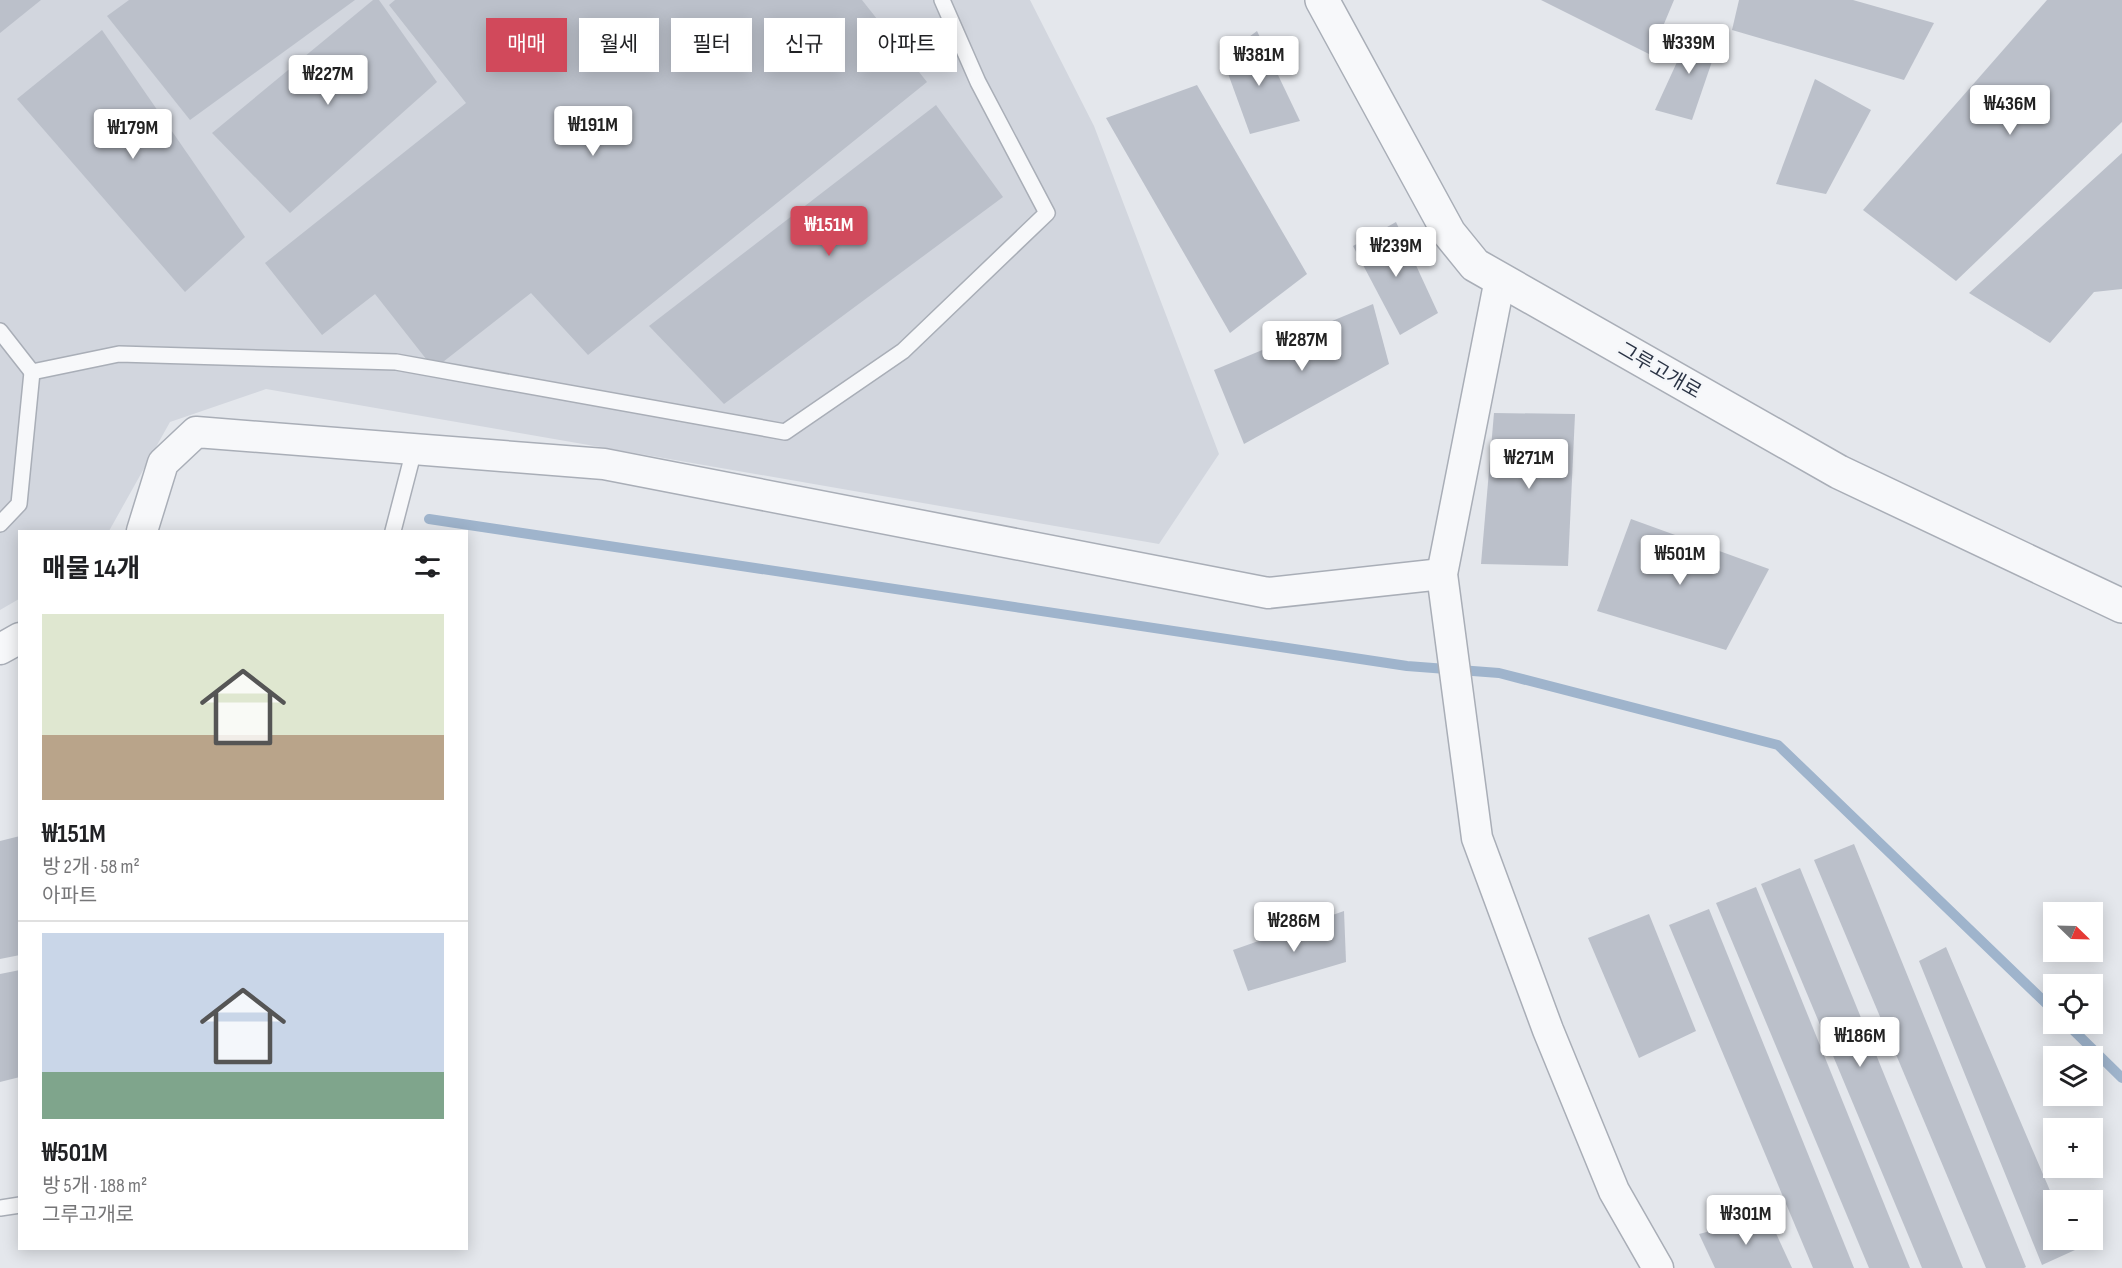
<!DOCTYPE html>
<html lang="ko">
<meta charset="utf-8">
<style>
body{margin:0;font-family:"Sofia Sans Condensed","Noto Sans KR",sans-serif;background:#f6f6f6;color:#202124;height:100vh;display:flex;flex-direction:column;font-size:22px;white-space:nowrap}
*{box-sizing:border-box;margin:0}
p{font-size:20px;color:#757577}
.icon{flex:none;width:33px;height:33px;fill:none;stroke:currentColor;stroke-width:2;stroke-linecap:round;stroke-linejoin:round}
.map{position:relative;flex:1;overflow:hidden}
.drawer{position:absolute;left:18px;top:530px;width:450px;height:720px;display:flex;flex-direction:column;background:#fff;border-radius:0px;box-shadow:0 3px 15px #0003}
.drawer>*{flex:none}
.top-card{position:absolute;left:486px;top:18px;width:570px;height:54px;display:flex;gap:12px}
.needle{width:39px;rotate:113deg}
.tools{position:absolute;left:2043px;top:902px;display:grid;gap:12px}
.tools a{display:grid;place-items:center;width:60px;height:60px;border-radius:0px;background:#fff;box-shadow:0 3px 15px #0003;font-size:30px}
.price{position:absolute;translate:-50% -51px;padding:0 14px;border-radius:6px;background:#fff;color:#222;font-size:20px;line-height:39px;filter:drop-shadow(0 2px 3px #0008)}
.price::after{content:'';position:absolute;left:50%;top:36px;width:18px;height:14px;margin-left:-9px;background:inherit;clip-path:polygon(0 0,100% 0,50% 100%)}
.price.active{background:#d1495b;color:#fff}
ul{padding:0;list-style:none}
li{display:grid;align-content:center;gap:12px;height:318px;padding:0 24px}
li+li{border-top:2px solid #e0e0e0}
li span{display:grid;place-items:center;height:186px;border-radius:0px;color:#555}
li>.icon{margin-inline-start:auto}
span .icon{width:108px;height:108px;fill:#fffc;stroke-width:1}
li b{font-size:26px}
h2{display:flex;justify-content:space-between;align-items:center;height:72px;padding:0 24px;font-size:26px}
.pill{padding:0 21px;border-radius:0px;background:#fff;box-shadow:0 3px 15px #0003;font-size:21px;line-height:54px}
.pill.active{background:#d1495b;color:#fff}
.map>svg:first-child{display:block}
.built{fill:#d2d6de}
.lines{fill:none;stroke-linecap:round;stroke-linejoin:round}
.stream{stroke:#9fb4cc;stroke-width:10}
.building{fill:#bbc0ca}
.service-casing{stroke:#a9aeb7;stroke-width:18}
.minor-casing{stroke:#a9aeb7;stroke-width:33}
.tertiary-casing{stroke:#a9aeb7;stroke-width:36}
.service{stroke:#f7f8fa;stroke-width:15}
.minor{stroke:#f7f8fa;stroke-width:30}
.tertiary{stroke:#f7f8fa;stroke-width:33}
.labels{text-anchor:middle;stroke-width:4.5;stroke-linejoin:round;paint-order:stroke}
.street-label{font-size:20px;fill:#2b3445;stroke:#f4f6f9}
</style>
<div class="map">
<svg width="2122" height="1268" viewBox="0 0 2122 1268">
<rect width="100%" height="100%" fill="#e4e7ec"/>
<path class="built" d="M0,0H1030L1094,126L1219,454L1159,544L266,389L170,422L109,531H20L19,599L0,610Z"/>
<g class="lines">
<g class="stream">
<path d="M429,519L1407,666L1499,673L1778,745L2054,1011"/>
<path d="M2066,1023L2122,1078"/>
</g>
</g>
<g class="building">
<path d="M0,0H41L0,33Z"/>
<path d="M129,0H355L190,120L107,16Z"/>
<path d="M373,0H379L437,82L290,213L212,133Z"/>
<path d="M395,0H862L927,82L588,355L531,293L434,369L375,294L322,335L265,263L466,103L389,5Z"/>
<path d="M1541,0H1674L1651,55Z"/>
<path d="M1739,0H1853L1934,23L1904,80L1732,30Z"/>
<path d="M2047,0H2122V122L1956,281L1863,210Z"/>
<path d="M1694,25L1720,38L1692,120L1655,110Z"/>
<path d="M102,30L245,237L185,292L17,99Z"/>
<path d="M1257,31L1300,121L1250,134L1222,57Z"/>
<path d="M1815,79L1871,110L1826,194L1776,184Z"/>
<path d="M1197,85L1307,274L1230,333L1106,118Z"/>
<path d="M936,105L1003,197L724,404L649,326Z"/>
<path d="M2122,153V289L2094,292L2050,343L1969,293Z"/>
<path d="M1396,222L1438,313L1400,335L1353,246Z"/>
<path d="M1373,304L1389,364L1244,444L1214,370Z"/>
<path d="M1494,413L1575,414L1568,566L1481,564Z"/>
<path d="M1631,519L1769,569L1726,650L1597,611Z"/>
<path d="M20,836V955L0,959V841Z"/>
<path d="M1854,844L2026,1267L2024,1268H1986L1814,860Z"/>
<path d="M1800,868L1963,1268H1922L1761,884Z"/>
<path d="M1756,887L1910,1268H1869L1716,903Z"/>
<path d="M1709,909L1854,1268H1813L1669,925Z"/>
<path d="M1344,911L1346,962L1248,991L1233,950Z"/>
<path d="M1649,914L1696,1031L1639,1058L1588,938Z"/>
<path d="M1946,947L2054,1200V1239H2071L2075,1250L2042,1265L1919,961Z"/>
<path d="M20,970V1077L0,1082V974Z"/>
<path d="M1768,1216L1792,1268H1715L1699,1234Z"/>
</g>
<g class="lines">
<g class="service-casing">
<g id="service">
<path d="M0,331L32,372L119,354L396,362L785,432L903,351L1047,213L978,82L942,0"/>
<path d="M0,524L19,504L32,372"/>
<path d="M393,531L414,450"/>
<path d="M0,1208L20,1205"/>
</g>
</g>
<g class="minor-casing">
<g id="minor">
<path d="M1500,279L1442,574L1477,838L1548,1030L1614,1191L1658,1268"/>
<path d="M142,531L163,463L196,432L604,464L1268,593L1442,574"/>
<path d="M0,649L20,638"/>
</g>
</g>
<g class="tertiary-casing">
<path id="tertiary" d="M1322,0L1449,233L1475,265L1839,472L2122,606"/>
</g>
<use href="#service" class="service"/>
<use href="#minor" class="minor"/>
<use href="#tertiary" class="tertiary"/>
</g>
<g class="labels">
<g class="street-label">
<text transform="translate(1660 370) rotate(30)" y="7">그루고개로</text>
</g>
</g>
</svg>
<div class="tools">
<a><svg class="needle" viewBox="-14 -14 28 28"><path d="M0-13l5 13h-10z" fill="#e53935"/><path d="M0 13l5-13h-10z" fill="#757577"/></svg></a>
<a><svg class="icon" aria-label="locate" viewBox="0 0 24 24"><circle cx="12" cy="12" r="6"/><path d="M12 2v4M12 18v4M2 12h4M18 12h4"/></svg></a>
<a><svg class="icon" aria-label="layers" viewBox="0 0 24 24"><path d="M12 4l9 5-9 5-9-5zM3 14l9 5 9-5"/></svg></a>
<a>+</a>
<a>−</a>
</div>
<b class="price" style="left:1689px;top:75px">₩339M</b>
<b class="price" style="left:1259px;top:87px">₩381M</b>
<b class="price" style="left:328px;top:106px">₩227M</b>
<b class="price" style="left:2010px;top:136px">₩436M</b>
<b class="price" style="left:593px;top:157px">₩191M</b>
<b class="price" style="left:133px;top:160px">₩179M</b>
<b class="price active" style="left:829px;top:257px">₩151M</b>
<b class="price" style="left:1396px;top:278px">₩239M</b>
<b class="price" style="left:1302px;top:372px">₩287M</b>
<b class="price" style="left:1529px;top:490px">₩271M</b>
<b class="price" style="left:1680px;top:586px">₩501M</b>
<b class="price" style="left:1294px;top:953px">₩286M</b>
<b class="price" style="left:1860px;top:1068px">₩186M</b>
<b class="price" style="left:1746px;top:1246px">₩301M</b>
<div class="top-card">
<a class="pill active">매매</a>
<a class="pill">월세</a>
<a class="pill">필터</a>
<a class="pill">신규</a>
<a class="pill">아파트</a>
</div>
<section class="drawer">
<h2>매물 14개<svg class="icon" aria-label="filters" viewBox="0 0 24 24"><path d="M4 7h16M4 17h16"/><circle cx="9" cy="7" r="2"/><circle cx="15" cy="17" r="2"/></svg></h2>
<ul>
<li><span style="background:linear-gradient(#dfe7d0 65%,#b9a48a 0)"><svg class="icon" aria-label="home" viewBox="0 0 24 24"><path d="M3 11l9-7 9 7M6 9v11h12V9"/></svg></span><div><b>₩151M</b><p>방 2개 · 58 m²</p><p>아파트</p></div></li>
<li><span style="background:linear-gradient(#c9d6e8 75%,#7fa58c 0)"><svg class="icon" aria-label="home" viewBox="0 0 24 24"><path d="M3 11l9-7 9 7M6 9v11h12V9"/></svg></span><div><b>₩501M</b><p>방 5개 · 188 m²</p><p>그루고개로</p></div></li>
</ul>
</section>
</div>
